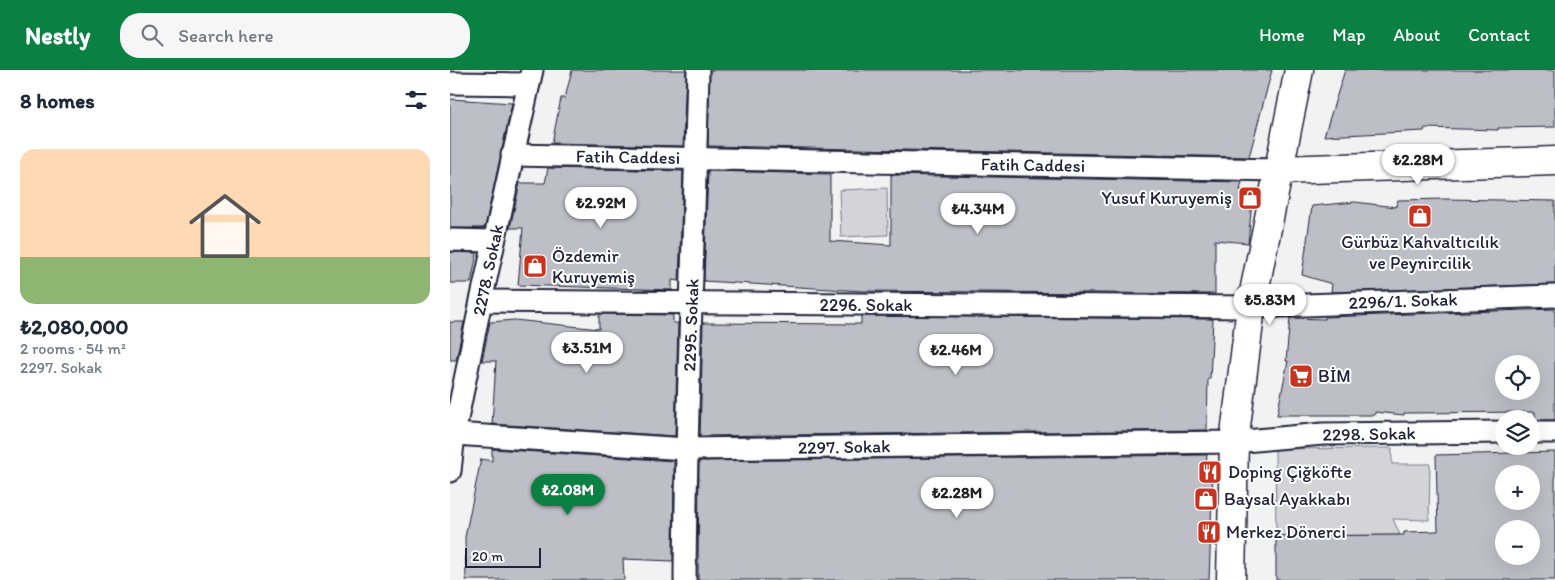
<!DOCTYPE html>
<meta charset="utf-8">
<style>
body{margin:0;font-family:Itim,sans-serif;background:#f6f6f7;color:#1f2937;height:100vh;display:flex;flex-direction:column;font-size:19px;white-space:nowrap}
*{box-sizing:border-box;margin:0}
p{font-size:16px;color:#747a83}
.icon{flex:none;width:28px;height:28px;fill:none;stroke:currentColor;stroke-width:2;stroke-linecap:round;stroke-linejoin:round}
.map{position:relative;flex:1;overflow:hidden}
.sheet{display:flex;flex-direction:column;background:#fff;width:450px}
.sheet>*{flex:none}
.controls{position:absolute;left:1045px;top:285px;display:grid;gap:10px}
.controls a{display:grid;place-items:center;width:45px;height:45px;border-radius:50%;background:#fff;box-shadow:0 5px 20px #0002;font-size:25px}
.scale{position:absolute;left:15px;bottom:12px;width:76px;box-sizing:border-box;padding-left:5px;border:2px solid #22223b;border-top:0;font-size:14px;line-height:18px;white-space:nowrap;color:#22223b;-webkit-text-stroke:4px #fff;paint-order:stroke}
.price{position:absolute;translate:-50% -42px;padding:0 11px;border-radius:18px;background:#fff;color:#222;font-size:16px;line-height:32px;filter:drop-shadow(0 1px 2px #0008)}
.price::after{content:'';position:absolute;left:50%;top:30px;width:15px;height:11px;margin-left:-8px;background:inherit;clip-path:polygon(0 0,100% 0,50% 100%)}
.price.current{background:#0b8043;color:#fff}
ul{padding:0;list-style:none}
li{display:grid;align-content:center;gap:10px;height:265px;padding:0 20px}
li+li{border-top:1px solid #e0e1e3}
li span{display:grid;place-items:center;height:155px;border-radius:15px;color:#555}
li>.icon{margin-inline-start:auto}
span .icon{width:90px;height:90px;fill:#fffc;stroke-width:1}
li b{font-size:21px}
h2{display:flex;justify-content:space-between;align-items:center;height:60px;padding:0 20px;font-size:21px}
header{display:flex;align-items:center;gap:30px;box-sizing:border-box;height:70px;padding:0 25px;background:#0b8043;color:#fff}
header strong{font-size:24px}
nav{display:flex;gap:28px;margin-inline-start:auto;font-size:18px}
.search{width:350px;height:45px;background:#f6f6f7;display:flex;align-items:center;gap:12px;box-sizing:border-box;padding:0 18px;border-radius:20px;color:#747a83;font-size:19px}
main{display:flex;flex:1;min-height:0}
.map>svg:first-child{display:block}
.green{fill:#d3d3d8;stroke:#7a7a8a}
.building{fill:#bebec6;stroke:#22223b;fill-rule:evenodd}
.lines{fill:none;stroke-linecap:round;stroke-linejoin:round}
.street-casing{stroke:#22223b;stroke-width:25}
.secondary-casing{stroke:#22223b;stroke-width:31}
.street{stroke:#fff;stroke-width:21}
.secondary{stroke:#fff;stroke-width:28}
.labels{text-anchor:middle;stroke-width:4;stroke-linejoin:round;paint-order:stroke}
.street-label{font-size:18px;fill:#22223b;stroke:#fff}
.poi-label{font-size:18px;fill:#22223b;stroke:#fff;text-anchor:start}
</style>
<header>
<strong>Nestly</strong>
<div class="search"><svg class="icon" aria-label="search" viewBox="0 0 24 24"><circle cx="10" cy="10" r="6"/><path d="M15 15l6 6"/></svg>Search here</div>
<nav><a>Home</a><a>Map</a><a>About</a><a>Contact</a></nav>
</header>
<main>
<section class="sheet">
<h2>8 homes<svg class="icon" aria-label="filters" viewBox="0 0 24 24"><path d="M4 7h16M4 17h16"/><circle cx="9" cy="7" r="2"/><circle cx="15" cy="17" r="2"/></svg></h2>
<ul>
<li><span style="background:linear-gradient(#ffd9b3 70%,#8fb573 0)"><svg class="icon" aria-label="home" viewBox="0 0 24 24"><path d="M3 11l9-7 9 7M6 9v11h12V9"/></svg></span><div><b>₺2,080,000</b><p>2 rooms · 54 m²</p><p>2297. Sokak</p></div></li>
</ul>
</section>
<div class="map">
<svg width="1105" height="510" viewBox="0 0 1105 510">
<rect width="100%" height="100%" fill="#f2f2f3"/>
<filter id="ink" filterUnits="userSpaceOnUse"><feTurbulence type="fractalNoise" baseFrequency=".02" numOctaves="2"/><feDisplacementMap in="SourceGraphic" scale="10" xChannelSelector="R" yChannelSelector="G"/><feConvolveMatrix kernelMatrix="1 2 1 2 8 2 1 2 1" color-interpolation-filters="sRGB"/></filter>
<g filter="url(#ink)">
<g class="green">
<path d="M437,118L438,165L391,167L389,120Z"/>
<path d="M942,378V394H980L979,450L943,449L950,465L826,466L825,379Z"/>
</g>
<g class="building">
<path d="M122,0H236L233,76L102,73L111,28H115Z"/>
<path d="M260,0H822L799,87L258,76Z"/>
<path d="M895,0H1105V57L1048,58V60L975,58L974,61L874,66Z"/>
<path d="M0,29L62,33L35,157L32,158H0Z"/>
<path d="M98,98L233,101L229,211L222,210V220L68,215L73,158H60L70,113H95Z"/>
<path d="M258,101L380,104V171L441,175V105L792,112L790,120L803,121L798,173L765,170V224L412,221L254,211Z"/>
<path d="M995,129L1105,131V214L881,222L882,214L852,205L862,136L905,132L946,137L948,130Z"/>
<path d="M0,182L27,183L21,213H0Z"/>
<path d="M1105,239V350H1085V342L954,343V345L925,342V345H827L838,291H836L840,248L875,249V247ZM1054,294H1081V321H1054Z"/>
<path d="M149,244L223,245V253H228L225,366L42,354L46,291H32L40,252L65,250L149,259Z"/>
<path d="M411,246L763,249L760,309H758L757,360L250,366L253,253L411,254Z"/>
<path d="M0,252H14L6,290H0Z"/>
<path d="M42,379L224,391L223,491L173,489L174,510H16L15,467L31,389L42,391Z"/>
<path d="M1105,382V510H826V466L954,465V462L988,461L986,385ZM1054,404H1081V431H1054ZM1054,459H1081V486H1054Z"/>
<path d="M757,385L756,398H763L759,510H248L249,391Z"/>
</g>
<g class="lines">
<g class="street-casing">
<g id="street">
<path d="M0,13L79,14"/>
<path d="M62,85L829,100"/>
<path d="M0,170L44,171"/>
<path d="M31,231L801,237L1105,226"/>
<path d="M1081,362H1105"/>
<path d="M4,364L236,379L784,372L873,364L1054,362"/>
<path d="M0,401L4,364L31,231L82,0"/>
<path d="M235,510C236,340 244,170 248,0"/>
</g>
</g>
<g class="secondary-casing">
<g id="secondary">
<path d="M829,100L1105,91"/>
<path d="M781,510L784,372L801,237L849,0"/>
</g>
</g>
<use href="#street" class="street"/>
<use href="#secondary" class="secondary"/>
</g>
</g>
<defs>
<g id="shop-square" transform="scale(1.25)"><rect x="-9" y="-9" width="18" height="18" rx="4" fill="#c8321e" stroke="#fff"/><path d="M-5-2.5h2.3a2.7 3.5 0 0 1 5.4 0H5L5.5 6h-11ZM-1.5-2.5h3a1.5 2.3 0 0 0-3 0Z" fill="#fff"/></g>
<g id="supermarket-square" transform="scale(1.25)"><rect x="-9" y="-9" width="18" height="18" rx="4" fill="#c8321e" stroke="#fff"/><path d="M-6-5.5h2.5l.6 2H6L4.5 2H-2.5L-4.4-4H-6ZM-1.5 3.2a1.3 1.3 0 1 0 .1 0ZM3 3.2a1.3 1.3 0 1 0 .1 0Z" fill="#fff"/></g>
<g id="restaurant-square" transform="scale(1.25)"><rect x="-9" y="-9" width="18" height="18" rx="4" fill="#c8321e" stroke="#fff"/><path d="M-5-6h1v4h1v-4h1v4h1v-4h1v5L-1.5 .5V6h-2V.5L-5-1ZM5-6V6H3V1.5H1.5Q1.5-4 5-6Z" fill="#fff"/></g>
</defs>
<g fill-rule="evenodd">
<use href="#shop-square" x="800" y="128"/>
<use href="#shop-square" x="970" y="146"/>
<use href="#shop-square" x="85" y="196"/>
<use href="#supermarket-square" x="851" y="306"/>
<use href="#restaurant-square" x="760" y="402"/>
<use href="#shop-square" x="756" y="429"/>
<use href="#restaurant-square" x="759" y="462"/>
</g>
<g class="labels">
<g class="street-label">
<text transform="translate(178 87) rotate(1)" y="6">Fatih Caddesi</text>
<text transform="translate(583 95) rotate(1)" y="6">Fatih Caddesi</text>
<text transform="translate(38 200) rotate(-78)" y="6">2278. Sokak</text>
<text transform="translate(953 231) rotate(-2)" y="6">2296/1. Sokak</text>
<text x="416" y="241">2296. Sokak</text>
<text transform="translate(241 255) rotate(-88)" y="6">2295. Sokak</text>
<text transform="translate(919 364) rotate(-1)" y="6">2298. Sokak</text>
<text transform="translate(394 377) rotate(-1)" y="6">2297. Sokak</text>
</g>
<g class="poi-label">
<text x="782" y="134" text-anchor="end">Yusuf Kuruyemiş</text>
<text x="970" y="178" text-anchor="middle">Gürbüz Kahvaltıcılık<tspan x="970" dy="21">ve Peynircilik</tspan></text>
<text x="102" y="192">Özdemir<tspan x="102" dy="21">Kuruyemiş</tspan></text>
<text x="868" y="312">BİM</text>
<text x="778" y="408">Doping Çiğköfte</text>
<text x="774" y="435">Baysal Ayakkabı</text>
<text x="776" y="468">Merkez Dönerci</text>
</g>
</g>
</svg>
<div class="controls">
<a><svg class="icon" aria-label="locate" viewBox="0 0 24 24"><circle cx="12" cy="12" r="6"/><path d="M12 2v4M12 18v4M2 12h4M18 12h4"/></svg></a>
<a><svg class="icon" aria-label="layers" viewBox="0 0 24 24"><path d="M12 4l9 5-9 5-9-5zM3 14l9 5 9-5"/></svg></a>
<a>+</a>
<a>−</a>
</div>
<div class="scale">20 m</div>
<b class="price" style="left:968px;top:116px">₺2.28M</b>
<b class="price" style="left:151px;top:159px">₺2.92M</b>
<b class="price" style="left:528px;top:165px">₺4.34M</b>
<b class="price" style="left:820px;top:256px">₺5.83M</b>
<b class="price" style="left:137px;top:304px">₺3.51M</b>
<b class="price" style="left:506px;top:306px">₺2.46M</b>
<b class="price current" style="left:118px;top:446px">₺2.08M</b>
<b class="price" style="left:507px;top:449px">₺2.28M</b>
</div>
</main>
